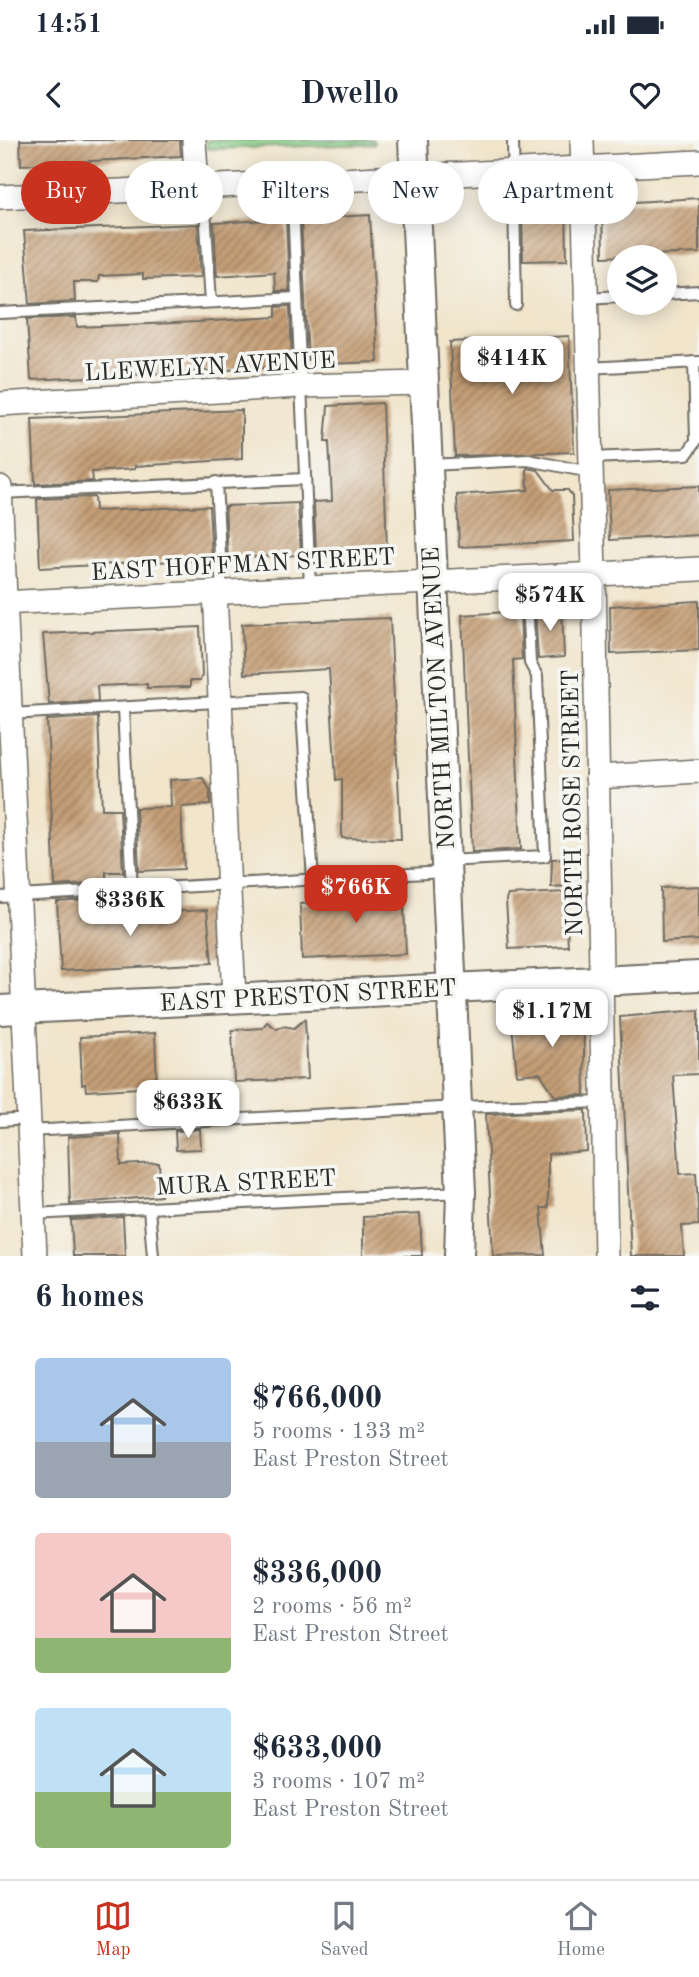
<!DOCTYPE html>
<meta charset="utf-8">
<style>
body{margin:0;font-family:"Old Standard TT",serif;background:#f2f2f3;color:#1f2937;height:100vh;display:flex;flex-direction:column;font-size:26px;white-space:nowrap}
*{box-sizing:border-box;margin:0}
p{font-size:23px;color:#747a83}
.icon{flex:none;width:38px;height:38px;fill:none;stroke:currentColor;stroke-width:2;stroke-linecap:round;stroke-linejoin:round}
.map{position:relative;height:1116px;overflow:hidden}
.side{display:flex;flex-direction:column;background:#fff;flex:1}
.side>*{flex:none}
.banner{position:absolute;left:21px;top:21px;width:658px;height:63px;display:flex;gap:14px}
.fabs{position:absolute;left:607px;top:105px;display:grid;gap:14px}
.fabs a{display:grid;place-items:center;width:70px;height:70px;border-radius:50%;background:#fff;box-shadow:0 4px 18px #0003;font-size:35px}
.price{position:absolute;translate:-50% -60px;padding:0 16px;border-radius:14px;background:#fff;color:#222;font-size:23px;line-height:46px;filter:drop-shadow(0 2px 4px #0008)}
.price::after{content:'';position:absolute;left:50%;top:42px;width:21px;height:16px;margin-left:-10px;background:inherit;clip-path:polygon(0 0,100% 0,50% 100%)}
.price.on{background:#c8321e;color:#fff}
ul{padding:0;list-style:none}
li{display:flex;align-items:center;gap:21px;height:175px;padding:0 35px}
li span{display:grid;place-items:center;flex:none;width:196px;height:140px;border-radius:7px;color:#555}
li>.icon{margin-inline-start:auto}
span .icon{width:84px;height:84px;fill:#fffc;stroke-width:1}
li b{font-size:30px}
h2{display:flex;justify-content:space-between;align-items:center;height:84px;padding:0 35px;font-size:30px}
.pill{padding:0 24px;border-radius:32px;background:#fff;box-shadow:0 4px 18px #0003;font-size:24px;line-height:63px}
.pill.on{background:#c8321e;color:#fff}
.status{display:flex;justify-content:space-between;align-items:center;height:49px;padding:0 35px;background:#fff;direction:ltr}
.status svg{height:19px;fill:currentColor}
header{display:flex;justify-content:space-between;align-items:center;height:91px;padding:0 35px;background:#fff;font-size:32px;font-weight:800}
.menu{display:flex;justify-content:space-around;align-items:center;height:98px;border-top:2px solid #e0e1e3;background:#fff;font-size:19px;color:#747a83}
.menu a{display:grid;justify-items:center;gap:4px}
.menu .on{color:#c8321e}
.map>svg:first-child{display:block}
.grass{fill:url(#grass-tufts);stroke:#5a7c59;stroke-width:2}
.building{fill:url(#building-hatch)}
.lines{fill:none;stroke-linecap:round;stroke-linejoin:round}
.service-casing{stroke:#706c63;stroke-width:14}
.minor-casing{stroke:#706c63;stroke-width:26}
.tertiary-casing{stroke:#706c63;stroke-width:32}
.service{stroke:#fff;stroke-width:10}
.minor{stroke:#fff;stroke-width:23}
.tertiary{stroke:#fff;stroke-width:28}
.labels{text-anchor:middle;stroke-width:7;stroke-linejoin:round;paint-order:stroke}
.street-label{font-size:24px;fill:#2b2b2b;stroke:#f6f6f2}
</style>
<div class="status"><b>14:51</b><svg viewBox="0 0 49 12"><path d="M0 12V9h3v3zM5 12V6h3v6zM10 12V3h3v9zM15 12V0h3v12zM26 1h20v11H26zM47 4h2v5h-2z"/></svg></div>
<header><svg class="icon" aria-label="back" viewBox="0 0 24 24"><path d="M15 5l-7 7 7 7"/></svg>Dwello<svg class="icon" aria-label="heart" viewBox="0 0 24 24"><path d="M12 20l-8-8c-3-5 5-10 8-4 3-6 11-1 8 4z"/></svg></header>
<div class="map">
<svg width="699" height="1116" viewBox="0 0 699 1116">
<defs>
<pattern id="grass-tufts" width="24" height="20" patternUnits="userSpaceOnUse" patternTransform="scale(1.75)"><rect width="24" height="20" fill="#89cd87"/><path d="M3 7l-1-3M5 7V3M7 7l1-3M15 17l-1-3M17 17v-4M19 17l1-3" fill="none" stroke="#76b075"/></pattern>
<pattern id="building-hatch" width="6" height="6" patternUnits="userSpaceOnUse" patternTransform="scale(1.75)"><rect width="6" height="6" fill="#c49e76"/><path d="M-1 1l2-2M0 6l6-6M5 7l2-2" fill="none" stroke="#9f8161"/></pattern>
</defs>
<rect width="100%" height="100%" fill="#f6f6f2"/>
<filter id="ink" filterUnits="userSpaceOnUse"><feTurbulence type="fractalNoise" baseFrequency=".0143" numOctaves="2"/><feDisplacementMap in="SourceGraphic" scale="14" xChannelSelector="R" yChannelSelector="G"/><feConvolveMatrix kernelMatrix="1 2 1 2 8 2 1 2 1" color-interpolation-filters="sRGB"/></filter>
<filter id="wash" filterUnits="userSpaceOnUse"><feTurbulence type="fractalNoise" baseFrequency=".00686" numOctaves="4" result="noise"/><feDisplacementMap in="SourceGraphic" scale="28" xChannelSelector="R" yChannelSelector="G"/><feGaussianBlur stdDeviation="1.57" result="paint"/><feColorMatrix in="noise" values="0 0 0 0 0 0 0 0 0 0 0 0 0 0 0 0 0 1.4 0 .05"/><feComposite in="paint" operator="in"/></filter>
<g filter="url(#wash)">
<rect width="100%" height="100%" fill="#f1e5cc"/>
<path class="grass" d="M207,0H373L374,4L207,9Z"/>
<g id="blocks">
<g class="building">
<path d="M20,0H180L181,16L21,25Z"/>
<path d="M699,58V113L603,117L602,64Z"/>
<path d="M566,65L567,120L523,121L522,66Z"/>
<path d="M370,75L378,222L326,224L325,219L308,220L301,79Z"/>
<path d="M286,79L289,151H275L274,132L217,136L214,83Z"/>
<path d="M198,84L201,137L143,139V134L99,136L98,142H74L75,161L30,164L24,91Z"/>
<path d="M290,166L292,221L281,222V227L31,240L27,179L76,177L77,187L198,182L276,177V167Z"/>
<path d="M569,196L574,312L455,316L450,202Z"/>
<path d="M382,263L387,410L316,414L314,362L332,361V358L329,302H325L328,266Z"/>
<path d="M242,270V319L135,326V329L92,332L93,341L35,344L32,279Z"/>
<path d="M527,328L538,330L553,350H568L572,356L574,401L459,407L457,355L528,350Z"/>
<path d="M699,346V395L610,400L608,350Z"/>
<path d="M94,357L95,371L209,366L212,419L40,428L37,359Z"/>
<path d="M298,363L301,415L228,418L225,366Z"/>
<path d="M699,461V510L611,514L610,466Z"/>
<path d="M562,468L564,517L538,519L535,470Z"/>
<path d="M520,471L522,519L513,520L521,709L472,712L462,475Z"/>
<path d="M390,478L401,699L342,698V639L336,640L329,529L244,534L242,484Z"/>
<path d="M200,487L202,535L200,541H190V547L147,548V544L97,546L98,561L49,564L43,494Z"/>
<path d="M98,577L102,669H120L123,732H106V743L55,746L47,580Z"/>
<path d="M203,638L210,650V665L181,667L184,729L139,731L136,668L171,667L170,640Z"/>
<path d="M570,718V746L551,747L552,719Z"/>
<path d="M403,742L406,814L302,819L300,764L360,760L359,745Z"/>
<path d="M699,746V800L662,802L661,748Z"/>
<path d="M565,752L568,806L509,809L506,760L508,755Z"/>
<path d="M106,759V775L207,770L212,823L61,831L57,762Z"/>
<path d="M583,869L585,955L555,956L540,933L517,935L511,874Z"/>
<path d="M699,870V934L673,935L680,1034L696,1033L699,1085L682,1086L684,1116H631L620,877Z"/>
<path d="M305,879L308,939L234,942L232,890L262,888L267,882L277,889L283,886L294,888Z"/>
<path d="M155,893L157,947L86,951L85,944L82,945L80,897Z"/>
<path d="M586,970L587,1011L548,1014V1068H541L545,1115L493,1116L486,974Z"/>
<path d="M200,989L201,1009L176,1010L175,991Z"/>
<path d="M120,994L121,1025L159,1023L161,1056L70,1064L68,997Z"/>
<path d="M420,1074L422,1116H363V1077Z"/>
<path d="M123,1077L125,1116H73L71,1080Z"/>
</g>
</g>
</g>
<g filter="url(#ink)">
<use href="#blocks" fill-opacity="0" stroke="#706c63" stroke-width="2"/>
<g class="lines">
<g class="service-casing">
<g id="service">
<path d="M513,0L516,165"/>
<path d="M292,43L310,447"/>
<path d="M197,48L205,69L211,162"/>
<path d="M665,154L699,152"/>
<path d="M586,158L620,156"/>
<path d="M0,173L297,158"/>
<path d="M587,228L699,222"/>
<path d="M590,318L687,314L696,301L694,222"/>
<path d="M430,325L528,320L590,332"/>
<path d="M216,342L222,452"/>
<path d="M0,353L305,339"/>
<path d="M123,569L132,750"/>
<path d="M10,574L301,557L313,740"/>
<path d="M446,721L545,716L537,536L530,523L526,436"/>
<path d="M0,757L444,732"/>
<path d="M0,981L28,979"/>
<path d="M29,991L458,967L603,962"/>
<path d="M149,1069L153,1116"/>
<path d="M33,1074L460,1052"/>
</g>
</g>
<g class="minor-casing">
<g id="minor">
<path d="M194,0L197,47"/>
<path d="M582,0L594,434L606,1116"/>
<path d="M0,57L699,22"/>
<path d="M0,264L300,246L424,243"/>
<path d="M0,347L35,1116"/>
<path d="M215,452L234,859"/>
<path d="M0,463L699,429"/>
<path d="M597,637L699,631"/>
</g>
</g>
<g class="tertiary-casing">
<g id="tertiary">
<path d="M413,0L461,1052L459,1116"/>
<path d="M0,870L699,836"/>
</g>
</g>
<use href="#service" class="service"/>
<use href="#minor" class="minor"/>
<use href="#tertiary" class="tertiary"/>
</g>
</g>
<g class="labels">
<g class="street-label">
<text transform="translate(210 226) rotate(-3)" y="8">LLEWELYN AVENUE</text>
<text transform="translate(243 424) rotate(-3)" y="8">EAST HOFFMAN STREET</text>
<text transform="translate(438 558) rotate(-93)" y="8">NORTH MILTON AVENUE</text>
<text transform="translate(572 663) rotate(-91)" y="8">NORTH ROSE STREET</text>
<text transform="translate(308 855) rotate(-3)" y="8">EAST PRESTON STREET</text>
<text transform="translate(246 1042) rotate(-3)" y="8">MURA STREET</text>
</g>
</g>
</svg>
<div class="fabs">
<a><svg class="icon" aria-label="layers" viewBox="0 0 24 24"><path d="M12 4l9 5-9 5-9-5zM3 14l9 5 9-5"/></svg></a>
</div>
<b class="price" style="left:512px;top:256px">$414K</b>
<b class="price" style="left:550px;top:493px">$574K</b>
<b class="price on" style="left:356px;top:785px">$766K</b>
<b class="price" style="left:130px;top:798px">$336K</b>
<b class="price" style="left:552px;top:909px">$1.17M</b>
<b class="price" style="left:188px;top:1000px">$633K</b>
<div class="banner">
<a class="pill on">Buy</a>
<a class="pill">Rent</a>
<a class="pill">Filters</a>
<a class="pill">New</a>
<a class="pill">Apartment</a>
</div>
</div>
<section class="side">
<h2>6 homes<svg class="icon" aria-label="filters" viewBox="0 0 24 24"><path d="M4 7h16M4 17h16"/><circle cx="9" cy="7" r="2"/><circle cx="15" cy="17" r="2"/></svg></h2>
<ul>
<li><span style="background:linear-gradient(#a9c7e8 60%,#9aa5b1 0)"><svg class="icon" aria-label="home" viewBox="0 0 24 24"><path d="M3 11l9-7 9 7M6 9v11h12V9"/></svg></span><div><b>$766,000</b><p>5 rooms · 133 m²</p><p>East Preston Street</p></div></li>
<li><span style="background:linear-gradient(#f6c9c9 75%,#8fb573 0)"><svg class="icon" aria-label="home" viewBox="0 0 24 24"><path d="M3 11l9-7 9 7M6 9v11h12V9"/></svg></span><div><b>$336,000</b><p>2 rooms · 56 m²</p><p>East Preston Street</p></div></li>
<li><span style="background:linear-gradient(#bfe0f5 60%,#8fb573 0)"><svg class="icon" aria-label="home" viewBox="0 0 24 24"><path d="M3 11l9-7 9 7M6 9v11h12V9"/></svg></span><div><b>$633,000</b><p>3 rooms · 107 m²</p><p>East Preston Street</p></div></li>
</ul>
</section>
<nav class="menu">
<a class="on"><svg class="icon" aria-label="map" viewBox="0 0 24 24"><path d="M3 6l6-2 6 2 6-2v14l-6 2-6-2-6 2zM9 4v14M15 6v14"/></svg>Map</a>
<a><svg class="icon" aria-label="saved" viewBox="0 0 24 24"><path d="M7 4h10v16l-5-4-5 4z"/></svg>Saved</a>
<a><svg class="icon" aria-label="home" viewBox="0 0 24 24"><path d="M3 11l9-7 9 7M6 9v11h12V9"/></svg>Home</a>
</nav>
